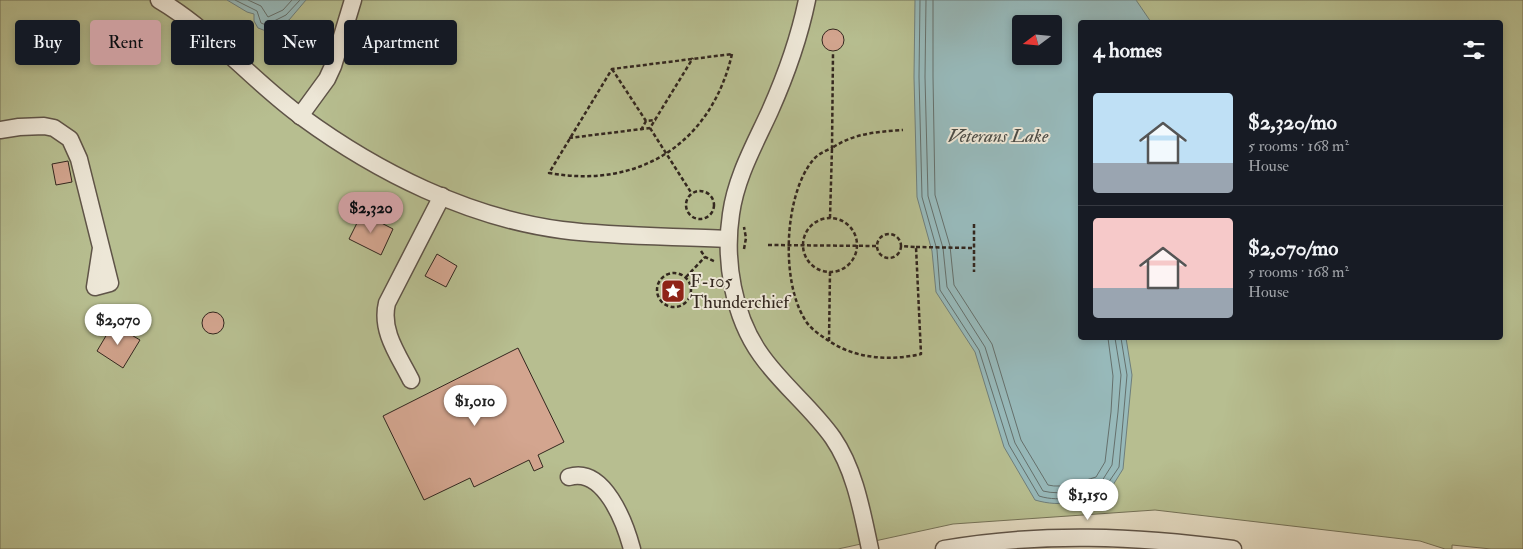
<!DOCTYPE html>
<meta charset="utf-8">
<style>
body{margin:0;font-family:"IM FELL Double Pica",serif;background:#20242c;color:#f1f3f6;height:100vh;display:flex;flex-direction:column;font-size:19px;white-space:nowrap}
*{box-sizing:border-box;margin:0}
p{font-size:16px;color:#9ea1a6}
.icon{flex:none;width:28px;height:28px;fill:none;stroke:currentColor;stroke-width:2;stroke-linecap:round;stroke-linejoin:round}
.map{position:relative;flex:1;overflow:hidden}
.sheet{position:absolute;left:1078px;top:20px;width:425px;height:320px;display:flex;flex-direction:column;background:#171b24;border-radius:5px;box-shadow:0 2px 8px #0003}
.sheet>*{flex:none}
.guide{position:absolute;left:15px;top:20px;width:475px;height:45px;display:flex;gap:10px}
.needle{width:32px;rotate:254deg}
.fabs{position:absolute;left:1012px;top:15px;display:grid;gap:10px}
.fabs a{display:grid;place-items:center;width:50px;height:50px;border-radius:5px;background:#171b24;box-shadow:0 2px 8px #0003;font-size:25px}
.price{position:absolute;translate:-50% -42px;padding:0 11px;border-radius:18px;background:#fff;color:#222;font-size:16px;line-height:32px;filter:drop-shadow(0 1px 2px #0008)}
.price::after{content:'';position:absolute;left:50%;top:30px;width:15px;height:11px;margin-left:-8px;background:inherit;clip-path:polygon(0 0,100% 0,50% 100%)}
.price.selected{background:#c59692;color:#111}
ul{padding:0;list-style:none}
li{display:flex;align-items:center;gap:15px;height:125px;padding:0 15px}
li+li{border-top:1px solid #363941}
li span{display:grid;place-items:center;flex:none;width:140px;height:100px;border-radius:5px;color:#555}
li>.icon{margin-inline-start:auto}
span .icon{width:60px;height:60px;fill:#fffc;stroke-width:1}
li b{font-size:21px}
h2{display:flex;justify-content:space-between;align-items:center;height:60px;padding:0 15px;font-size:21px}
.tag{padding:0 18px;border-radius:5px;background:#171b24;box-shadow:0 2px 8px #0003;font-size:18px;line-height:45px}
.tag.selected{background:#c59692;color:#111}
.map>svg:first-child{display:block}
.green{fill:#b7be90;stroke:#757258;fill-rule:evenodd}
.water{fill:#97b9ba;stroke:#6f7f7c;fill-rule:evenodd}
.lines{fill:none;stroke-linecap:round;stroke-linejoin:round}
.shore{stroke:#65706c;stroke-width:1}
.building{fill:#d3a58f;stroke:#33271f}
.minor-casing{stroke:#5f5448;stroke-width:19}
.path{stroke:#33271f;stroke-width:2.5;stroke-dasharray:4 2.5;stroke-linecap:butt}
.minor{stroke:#ede7d7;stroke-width:16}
.labels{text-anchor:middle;stroke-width:4;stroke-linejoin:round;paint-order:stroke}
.poi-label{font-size:18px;fill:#33271f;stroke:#ede7d7;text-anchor:start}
.water-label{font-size:19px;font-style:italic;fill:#4c4c46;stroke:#ede7d7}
</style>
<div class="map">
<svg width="1523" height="549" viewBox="0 0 1523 549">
<rect width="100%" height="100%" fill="#e3dac1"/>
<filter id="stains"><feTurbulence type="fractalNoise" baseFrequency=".004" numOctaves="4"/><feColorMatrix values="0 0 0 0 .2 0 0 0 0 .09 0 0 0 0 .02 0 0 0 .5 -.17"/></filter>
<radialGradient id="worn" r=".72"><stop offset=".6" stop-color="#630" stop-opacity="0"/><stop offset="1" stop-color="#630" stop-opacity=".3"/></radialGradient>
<path class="green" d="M0,0H1523V549H1491L1452,545V549H1445L1420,541L1155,510L953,524L838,549H0ZM1080,22H1500V338H1080ZM1021,24H1054V56H1021Z"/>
<g class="water">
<path d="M227,0H306L289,20L266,31L258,28L254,21V14L247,12Z"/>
<path d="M915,0H1136L1151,22H1080V338H1126L1132,375L1123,469L1108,493C1082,501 1062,508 1035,500L1004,447L975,352L936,292L932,251L917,197L914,77ZM1021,24H1054V56H1021Z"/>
</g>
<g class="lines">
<g class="shore">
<path d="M235,0L257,11L261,23L266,25L286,15L300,0"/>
<path d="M248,0L261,6L268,17L283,10L292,0"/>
<path d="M920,0L919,77L922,197L937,250L940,290L979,350L1009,445L1039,496C1061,503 1083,495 1104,489L1119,467L1127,375L1121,338"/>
<path d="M926,0L925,77L928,196L943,248L947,287L985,347L1015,443L1043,491C1062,496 1082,489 1100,484L1112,465L1118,412L1121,375L1115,338"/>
<path d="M933,0V77L935,195L950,246L954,285L992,344L1021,440L1048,485C1063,489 1082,481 1096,477L1105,462L1111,412L1113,376L1108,338"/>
</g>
</g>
<g class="building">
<circle cx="833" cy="40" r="11"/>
<path d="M68,161L72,182L56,185L52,164Z"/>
<path d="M362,213L393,229L381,255L349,239Z"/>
<path d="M437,254L457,266L446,287L425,276Z"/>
<circle cx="213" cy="323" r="11"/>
<path d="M113,324L140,340L123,368L97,351Z"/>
<path d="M518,348L564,442L538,455L543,467L534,471L529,460L474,487L470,478L424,500L383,416Z"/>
</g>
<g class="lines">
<g class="minor-casing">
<g id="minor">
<path d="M159,0C212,31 252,81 302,117C377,172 469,218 562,230C617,237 673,236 728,239"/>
<path d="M807,0C799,39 786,75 770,111C755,144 736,177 731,214C724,260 733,316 761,355C782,385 812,408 833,438C855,470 862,512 870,549"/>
<path d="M300,116L327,79L333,66L353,0"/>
<path d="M0,130L19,127L44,126L54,128L70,139L79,159L110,283L95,287L101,248"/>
<path d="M411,380C399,356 380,331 387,303L442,196"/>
<path d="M569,477C604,466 625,523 632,549"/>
<path d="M944,549C1041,532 1137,536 1233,549"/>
</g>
</g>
<g class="path">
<path d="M732,54C711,144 639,189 549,173L612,69Z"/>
<path d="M612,69L646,121"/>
<path d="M650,128L692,194"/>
<path d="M641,130L646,121L656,120"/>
<path d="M569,138L650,128L693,58"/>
<circle cx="700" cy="205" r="14"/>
<path d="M830,218L832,148C854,133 877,132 903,130"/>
<circle cx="830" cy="245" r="27"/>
<path d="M974,224V272"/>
<circle cx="889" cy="246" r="12"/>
<path d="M768,245L878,246"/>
<path d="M916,247L974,248"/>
<path d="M744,249L746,238L744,227"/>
<path d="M701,251L705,257L716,262"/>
<path d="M830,272L829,341C856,359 890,361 921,354L916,247L901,246"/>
<circle cx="674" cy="290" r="17"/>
<path d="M686,277L705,257"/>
<path d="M829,341C820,335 809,328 804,318C781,280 784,195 813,160C818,154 825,151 832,148L833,53"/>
</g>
<use href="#minor" class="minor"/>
</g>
<defs>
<g id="sight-square" transform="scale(1.25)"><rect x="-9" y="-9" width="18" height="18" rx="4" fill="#8f2418" stroke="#ede7d7"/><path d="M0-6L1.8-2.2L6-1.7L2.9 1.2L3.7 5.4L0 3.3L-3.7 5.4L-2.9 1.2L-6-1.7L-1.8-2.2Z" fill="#fff"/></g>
</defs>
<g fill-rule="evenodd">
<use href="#sight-square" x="673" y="291"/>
</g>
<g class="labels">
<g class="poi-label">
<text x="690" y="287">F-105<tspan x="690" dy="21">Thunderchief</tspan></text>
</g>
<g class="water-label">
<text x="998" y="142">Veterans Lake</text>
</g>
</g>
<rect width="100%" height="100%" filter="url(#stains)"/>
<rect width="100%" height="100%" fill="url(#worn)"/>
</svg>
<div class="fabs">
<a><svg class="needle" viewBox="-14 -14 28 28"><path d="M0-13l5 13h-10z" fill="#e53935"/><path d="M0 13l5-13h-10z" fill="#9ea1a6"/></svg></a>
</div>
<b class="price selected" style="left:371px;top:234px">$2,320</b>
<b class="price" style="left:118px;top:346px">$2,070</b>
<b class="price" style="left:475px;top:427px">$1,010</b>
<b class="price" style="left:1088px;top:521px">$1,150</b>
<div class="guide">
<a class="tag">Buy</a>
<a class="tag selected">Rent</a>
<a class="tag">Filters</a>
<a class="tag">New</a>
<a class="tag">Apartment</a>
</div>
<section class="sheet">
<h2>4 homes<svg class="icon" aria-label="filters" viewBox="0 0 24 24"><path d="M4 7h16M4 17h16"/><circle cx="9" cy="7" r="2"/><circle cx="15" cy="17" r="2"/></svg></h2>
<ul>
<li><span style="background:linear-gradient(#bfe0f5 70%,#9aa5b1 0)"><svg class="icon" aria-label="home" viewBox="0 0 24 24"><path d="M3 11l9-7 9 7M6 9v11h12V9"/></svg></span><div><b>$2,320/mo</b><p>5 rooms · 168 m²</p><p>House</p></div></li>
<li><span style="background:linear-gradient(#f6c9c9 70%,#9aa5b1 0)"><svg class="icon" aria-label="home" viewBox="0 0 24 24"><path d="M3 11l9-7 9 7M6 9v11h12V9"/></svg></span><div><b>$2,070/mo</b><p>5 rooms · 168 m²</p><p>House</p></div></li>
</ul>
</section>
</div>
